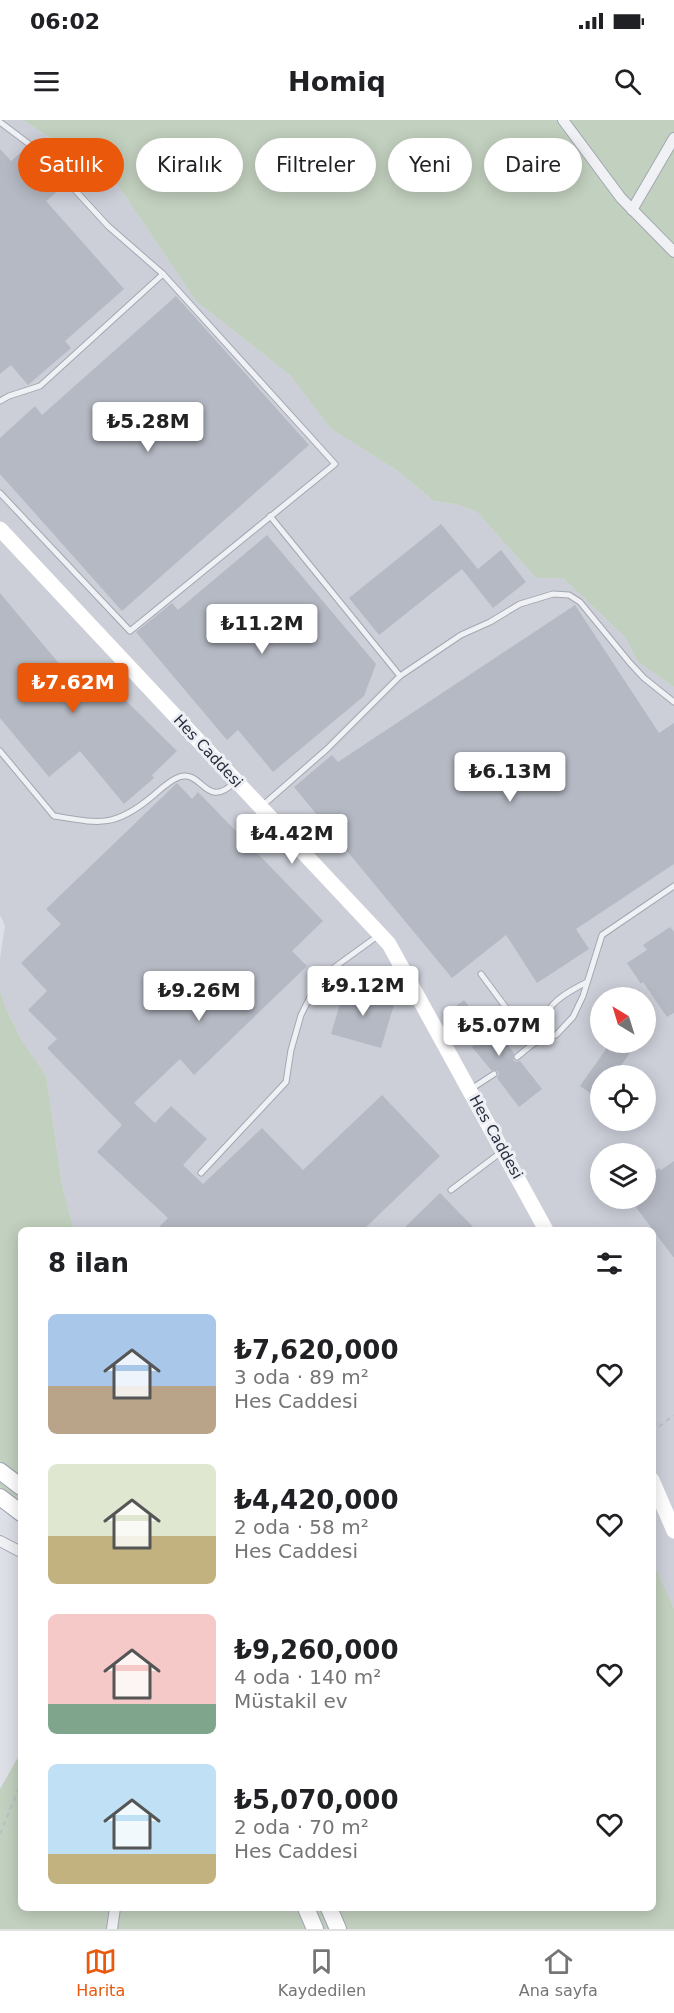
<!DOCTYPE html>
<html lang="tr">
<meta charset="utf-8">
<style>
body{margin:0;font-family:"DejaVu Sans",sans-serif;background:#f2f2f2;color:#202124;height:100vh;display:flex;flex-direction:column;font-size:22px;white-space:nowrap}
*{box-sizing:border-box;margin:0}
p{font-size:20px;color:#757577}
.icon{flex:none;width:33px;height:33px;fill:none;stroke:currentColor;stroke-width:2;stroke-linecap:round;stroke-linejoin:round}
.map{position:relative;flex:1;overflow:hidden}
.drawer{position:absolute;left:18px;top:1107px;width:638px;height:684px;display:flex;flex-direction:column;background:#fff;border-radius:9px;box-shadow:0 3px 15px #0003}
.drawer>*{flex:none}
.guide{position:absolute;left:18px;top:18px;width:639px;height:54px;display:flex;gap:12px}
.needle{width:39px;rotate:322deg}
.tools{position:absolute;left:590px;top:867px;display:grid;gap:12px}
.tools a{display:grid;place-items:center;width:66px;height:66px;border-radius:50%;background:#fff;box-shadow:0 3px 15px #0003;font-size:30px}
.price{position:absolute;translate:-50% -51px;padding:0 14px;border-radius:6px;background:#fff;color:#222;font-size:20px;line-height:39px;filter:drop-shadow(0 2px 3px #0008)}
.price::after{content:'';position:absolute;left:50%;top:36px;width:18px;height:14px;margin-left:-9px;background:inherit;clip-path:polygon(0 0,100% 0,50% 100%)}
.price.on{background:#ea580c;color:#fff}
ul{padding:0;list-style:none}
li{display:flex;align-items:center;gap:18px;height:150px;padding:0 30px}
li span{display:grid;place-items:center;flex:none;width:168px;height:120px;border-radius:9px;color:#555}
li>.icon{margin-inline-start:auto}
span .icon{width:72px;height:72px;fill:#fffc;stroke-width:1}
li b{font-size:26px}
h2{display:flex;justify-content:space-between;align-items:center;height:72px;padding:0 30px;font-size:26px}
.tag{padding:0 21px;border-radius:27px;background:#fff;box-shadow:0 3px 15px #0003;font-size:21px;line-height:54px}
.tag.on{background:#ea580c;color:#fff}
.status{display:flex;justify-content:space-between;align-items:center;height:42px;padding:0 30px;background:#fff;direction:ltr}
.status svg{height:16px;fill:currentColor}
header{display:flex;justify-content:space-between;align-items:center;height:78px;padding:0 30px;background:#fff;font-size:27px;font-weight:700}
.menu{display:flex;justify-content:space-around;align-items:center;height:84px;border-top:2px solid #e0e0e0;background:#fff;font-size:16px;color:#757577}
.menu a{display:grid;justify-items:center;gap:3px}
.menu .on{color:#ea580c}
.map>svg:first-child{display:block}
.built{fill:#cccfd8;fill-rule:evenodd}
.green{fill:#c2d0bf}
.building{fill:#b5b9c3}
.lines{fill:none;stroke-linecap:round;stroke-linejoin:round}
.lane-casing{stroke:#a3a7b1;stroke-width:7}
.street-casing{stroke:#a3a7b1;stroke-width:12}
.primary-casing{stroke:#9da4b2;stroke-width:18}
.path{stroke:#bcbec5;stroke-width:2;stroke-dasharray:4.5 4.5;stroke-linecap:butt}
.lane{stroke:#f0f1f5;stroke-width:5}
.street{stroke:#f0f1f5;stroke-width:10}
.secondary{stroke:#fff;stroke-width:15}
.primary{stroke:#fff;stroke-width:16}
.labels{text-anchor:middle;stroke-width:6;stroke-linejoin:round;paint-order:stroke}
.street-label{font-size:15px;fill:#272e3d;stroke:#edeff4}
</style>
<div class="status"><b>06:02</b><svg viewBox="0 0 49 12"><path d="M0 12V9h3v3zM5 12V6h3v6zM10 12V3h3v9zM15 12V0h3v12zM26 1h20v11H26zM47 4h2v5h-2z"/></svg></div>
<header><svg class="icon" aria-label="menu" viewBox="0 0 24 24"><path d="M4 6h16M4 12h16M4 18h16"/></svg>Homiq<svg class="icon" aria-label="search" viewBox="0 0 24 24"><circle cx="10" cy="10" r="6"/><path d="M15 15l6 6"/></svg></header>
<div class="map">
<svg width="674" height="1809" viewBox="0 0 674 1809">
<rect width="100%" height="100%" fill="#dde0e7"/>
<path class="built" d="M0,0H23L115,61L196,181L290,255L331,309L398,351L434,381L455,384L476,391L536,458H563L626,518L637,541L674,567V1488L653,1442L652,1110H74L62,1065L46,955L22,921L7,891L0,871V838L5,806L0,795ZM600,878H645V922H600ZM600,956H645V1000H600ZM600,1034H645V1078H600Z"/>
<g class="green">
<path d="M23,0H674V567L637,541L626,518L563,458H536L476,391L455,384L434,381L398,351L331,309L290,255L196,181L115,61Z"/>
<path d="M0,871L7,891L22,921L46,955L62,1065L74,1110H21V1383L0,1367Z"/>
<path d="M653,1442L674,1488V1809H0V1669L21,1632V1788H652Z"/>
</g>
<g class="building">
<path d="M26,28L61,68L46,81L124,169L65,221L71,228L28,265L11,245L0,254V29L11,41Z"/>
<path d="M176,176L309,325L122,491L0,354V318L35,286L42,295Z"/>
<path d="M441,404L478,449L501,430L526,462L493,488L462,449L379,515L349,478Z"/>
<path d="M267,415L376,544L364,576L273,652L238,610L227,620L136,512L172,483L178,490Z"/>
<path d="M0,473L77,565L95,547L109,564L177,631L152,655L154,658L124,684L80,631L49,657L0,598Z"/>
<path d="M575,485L659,613L674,603V744L576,809L589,829L537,863L506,815L452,858L294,667L332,635L338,642Z"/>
<path d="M177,663L192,679L198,672L323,801L292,831L307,846L194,955L180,939L134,983L155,1003L171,986L207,1019L183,1045L203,1064L262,1008L303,1050L382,975L440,1036L363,1110H156L168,1098L97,1032L122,1005L47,928L57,919L28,890L47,871L21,843L61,804L46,789Z"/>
<path d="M670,807L674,812V893L667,897L643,862L641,864L627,843L647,830L643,825Z"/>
<path d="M345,867L395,881L381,928L331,914Z"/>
<path d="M464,880L490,913L495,909L514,933L513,940L516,942L520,941L542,969L519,987L497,958L499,954L498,951L491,950L472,927L478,922L452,889Z"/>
<path d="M611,922H638L619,948L630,956H600V980L580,966Z"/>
<path d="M674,1041V1138L629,1078H645V1058L659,1048L661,1050Z"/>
<path d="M440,1073L476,1110H402Z"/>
</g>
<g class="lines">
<g class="lane-casing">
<g id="lane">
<path d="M0,2L41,33L108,106L163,154L335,344L130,511L0,373"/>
<path d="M0,281L9,276L40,266L163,154"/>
<path d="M400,556L461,515L490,502L520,484L553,474L569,475L580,482L630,543L644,558L674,582"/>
<path d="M0,631L54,696C98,703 113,708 149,679C158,672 168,661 179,657C203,649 205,691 235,662"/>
<path d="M262,686L327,629L400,556L270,396"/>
<path d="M481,854L533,924"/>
<path d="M534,923C547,886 552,880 587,862"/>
<path d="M517,937L534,923L556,915L573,897L583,876L602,815L674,766"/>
<path d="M471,969L494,954"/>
<path d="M201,1053L286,962L291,930L301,895L311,875L328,852L379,815"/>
<path d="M451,1070L500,1033"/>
</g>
</g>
<g class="street-casing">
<g id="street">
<path d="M563,0L621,78L674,132"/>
<path d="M632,90L674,18"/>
<path d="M0,1421L21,1432"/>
<path d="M112,1809L115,1788"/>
</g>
</g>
<g class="primary-casing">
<g id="primary">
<path d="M0,1351L21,1367"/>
<path d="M0,1377L21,1393"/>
<path d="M306,1788L315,1809"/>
<path d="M329,1788L338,1809"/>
</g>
</g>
<g class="path">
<path d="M652,1312L674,1295"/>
<path d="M0,1714L21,1663"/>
</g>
<use href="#lane" class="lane"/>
<use href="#street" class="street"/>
<g class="secondary">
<path d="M0,409L389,824L546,1110"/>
<path d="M652,1360L674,1411"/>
</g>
<use href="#primary" class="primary"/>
</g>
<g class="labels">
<g class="street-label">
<text transform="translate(208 631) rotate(47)" y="5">Hes Caddesi</text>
<text transform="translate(496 1017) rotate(61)" y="5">Hes Caddesi</text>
</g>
</g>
</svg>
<div class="tools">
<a><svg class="needle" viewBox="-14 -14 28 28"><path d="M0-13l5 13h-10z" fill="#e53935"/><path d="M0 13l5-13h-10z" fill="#757577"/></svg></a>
<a><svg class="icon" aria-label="locate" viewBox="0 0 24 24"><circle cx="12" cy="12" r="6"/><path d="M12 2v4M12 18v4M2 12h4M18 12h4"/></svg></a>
<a><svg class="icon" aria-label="layers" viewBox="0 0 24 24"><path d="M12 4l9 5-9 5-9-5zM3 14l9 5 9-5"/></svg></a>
</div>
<b class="price" style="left:148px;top:333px">₺5.28M</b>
<b class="price" style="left:262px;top:535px">₺11.2M</b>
<b class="price on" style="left:73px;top:594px">₺7.62M</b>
<b class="price" style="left:510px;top:683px">₺6.13M</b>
<b class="price" style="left:292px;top:745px">₺4.42M</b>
<b class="price" style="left:363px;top:897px">₺9.12M</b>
<b class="price" style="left:199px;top:902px">₺9.26M</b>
<b class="price" style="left:499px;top:937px">₺5.07M</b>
<div class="guide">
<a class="tag on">Satılık</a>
<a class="tag">Kiralık</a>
<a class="tag">Filtreler</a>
<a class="tag">Yeni</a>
<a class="tag">Daire</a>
</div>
<section class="drawer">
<h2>8 ilan<svg class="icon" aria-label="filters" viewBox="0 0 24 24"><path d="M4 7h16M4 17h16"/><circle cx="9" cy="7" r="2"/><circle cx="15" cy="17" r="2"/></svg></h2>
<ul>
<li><span style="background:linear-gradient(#a9c7e8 60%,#b9a48a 0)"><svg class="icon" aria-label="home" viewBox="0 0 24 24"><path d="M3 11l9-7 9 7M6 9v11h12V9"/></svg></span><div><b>₺7,620,000</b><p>3 oda · 89 m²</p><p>Hes Caddesi</p></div><svg class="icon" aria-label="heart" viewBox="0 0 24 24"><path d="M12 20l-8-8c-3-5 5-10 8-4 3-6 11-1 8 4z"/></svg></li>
<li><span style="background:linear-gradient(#dfe7d0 60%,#c2b280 0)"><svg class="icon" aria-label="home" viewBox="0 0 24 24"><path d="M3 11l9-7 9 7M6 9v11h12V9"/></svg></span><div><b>₺4,420,000</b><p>2 oda · 58 m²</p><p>Hes Caddesi</p></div><svg class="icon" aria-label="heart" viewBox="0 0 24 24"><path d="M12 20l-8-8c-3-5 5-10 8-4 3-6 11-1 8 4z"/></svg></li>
<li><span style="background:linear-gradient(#f6c9c9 75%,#7fa58c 0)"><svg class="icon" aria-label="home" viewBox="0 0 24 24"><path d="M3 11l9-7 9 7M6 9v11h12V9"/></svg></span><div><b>₺9,260,000</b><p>4 oda · 140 m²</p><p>Müstakil ev</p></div><svg class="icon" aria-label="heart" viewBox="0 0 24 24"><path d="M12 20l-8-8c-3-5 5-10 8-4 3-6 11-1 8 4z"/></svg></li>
<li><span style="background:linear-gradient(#bfe0f5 75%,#c2b280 0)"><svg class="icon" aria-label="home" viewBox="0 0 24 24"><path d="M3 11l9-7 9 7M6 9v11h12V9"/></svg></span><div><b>₺5,070,000</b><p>2 oda · 70 m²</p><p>Hes Caddesi</p></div><svg class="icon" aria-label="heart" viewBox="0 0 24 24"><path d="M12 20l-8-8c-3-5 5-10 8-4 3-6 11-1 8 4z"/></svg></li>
</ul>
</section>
</div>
<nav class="menu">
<a class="on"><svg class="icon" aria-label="map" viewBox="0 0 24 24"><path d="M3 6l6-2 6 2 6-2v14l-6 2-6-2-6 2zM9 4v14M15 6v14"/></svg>Harita</a>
<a><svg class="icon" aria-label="saved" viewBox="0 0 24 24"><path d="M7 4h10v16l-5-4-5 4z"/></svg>Kaydedilen</a>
<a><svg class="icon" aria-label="home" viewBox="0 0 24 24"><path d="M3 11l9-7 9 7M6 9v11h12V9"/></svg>Ana sayfa</a>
</nav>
